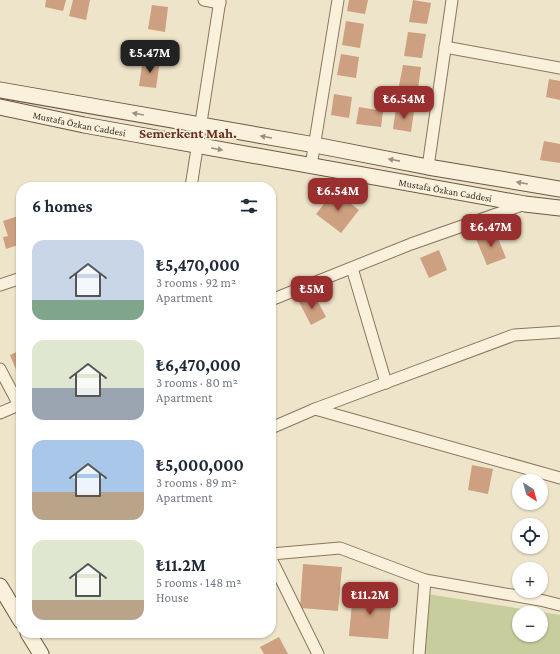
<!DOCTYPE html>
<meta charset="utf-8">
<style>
body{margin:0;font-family:"Crimson Pro",serif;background:#f2f2f3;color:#1f2937;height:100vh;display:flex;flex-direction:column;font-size:15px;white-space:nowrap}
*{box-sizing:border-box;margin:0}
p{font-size:13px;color:#747a83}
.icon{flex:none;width:22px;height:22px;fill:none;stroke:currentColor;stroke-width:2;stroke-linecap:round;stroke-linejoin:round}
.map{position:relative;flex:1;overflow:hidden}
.details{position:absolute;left:16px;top:182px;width:260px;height:456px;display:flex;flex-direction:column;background:#fff;border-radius:16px;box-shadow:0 1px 3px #0004}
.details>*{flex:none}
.needle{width:26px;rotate:144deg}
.fabs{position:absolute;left:512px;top:474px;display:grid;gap:8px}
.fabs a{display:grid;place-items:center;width:36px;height:36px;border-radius:50%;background:#fff;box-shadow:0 1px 3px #0004;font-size:20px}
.price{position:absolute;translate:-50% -34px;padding:0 9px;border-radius:8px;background:#992f2e;color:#fff;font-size:13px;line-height:26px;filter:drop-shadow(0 1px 2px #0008)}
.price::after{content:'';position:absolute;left:50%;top:24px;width:12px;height:9px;margin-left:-6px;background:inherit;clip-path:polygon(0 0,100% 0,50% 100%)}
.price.selected{background:#222;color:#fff}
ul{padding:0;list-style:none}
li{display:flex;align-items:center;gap:12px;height:100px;padding:0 16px}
li span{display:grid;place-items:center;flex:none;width:112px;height:80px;border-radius:12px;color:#555}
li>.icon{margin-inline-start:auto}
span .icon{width:48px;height:48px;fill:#fffc;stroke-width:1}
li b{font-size:17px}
h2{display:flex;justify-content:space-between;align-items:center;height:48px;padding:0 16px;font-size:17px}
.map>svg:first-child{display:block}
.green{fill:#c7cd9c;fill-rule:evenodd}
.building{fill:#cca080}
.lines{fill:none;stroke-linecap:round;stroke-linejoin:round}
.street-casing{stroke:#8b765e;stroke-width:13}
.secondary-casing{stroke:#6d5741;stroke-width:17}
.street{stroke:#f9f1dc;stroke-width:11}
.secondary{stroke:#f9f1dc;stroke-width:15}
.oneway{fill:#9a907e}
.labels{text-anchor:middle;stroke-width:3.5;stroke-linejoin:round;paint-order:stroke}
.street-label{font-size:10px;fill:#3b2e21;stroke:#f6eed9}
.district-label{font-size:14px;font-weight:bold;fill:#683021;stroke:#f6eed9}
</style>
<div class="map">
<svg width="560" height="654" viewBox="0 0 560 654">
<rect width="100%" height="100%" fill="#eee4c9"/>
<path class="green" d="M427,594L560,615V654H421ZM519,613H541V635H519Z"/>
<g class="building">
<path d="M46,0H66L63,11L45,7Z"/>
<path d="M73,0H90L86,20L69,16Z"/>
<path d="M349,0H368L365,14L347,11Z"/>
<path d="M413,0L431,3L427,24L409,22Z"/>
<path d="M152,5L168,7L165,32L148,29Z"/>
<path d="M346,21L364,24L360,48L342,45Z"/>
<path d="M408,32L426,34L422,58L404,56Z"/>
<path d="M341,54L359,57L356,78L337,75Z"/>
<path d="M143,59L160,61L156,88L139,86Z"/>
<path d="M403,65L421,67L418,89L399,86Z"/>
<path d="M549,79L560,81V100L546,97Z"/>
<path d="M334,94L352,97L349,118L331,115Z"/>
<path d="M359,107L383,111L381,127L356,124Z"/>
<path d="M396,108L414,111L411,132L393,129Z"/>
<path d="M544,141L560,144V163L540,160Z"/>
<path d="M89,183L90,187H79Z"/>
<path d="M334,191L359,210L341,233L316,214Z"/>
<path d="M21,215V244L6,249L3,237L8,236L3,221Z"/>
<path d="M495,231L506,258L487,265L476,239Z"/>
<path d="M439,250L447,270L429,278L420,258Z"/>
<path d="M314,294L326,317L311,325L299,302Z"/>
<path d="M21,350V376L19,377L10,355Z"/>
<path d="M472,465L493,469L488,494L468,490Z"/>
<path d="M303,564L342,567L338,611L300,608Z"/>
<path d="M353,592L392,595L388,639L349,636Z"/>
<path d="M279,637L288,654H264L260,647Z"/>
</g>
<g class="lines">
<g class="street-casing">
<g id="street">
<path d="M204,0L220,3"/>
<path d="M445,47L560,68"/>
<path d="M311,166L338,0"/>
<path d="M428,167L452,0"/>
<path d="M191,187L220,0"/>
<path d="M352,268L386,383"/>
<path d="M0,285L21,278"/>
<path d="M271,300L411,244L525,204"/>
<path d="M0,369L19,405"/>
<path d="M315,409L514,335L560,332"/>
<path d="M0,413L21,404"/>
<path d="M271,428L315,409L560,478"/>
<path d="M271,554L340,548L425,580L540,600L560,605"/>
<path d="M271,559L318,654"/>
<path d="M419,654L425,580"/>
</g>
</g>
<g class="secondary-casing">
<g id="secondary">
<path d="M0,90L315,145L428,167L560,189"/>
<path id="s1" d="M0,107L84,125L525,204L560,208"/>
<path d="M0,586L21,621"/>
<path d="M28,633L41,654"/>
</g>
</g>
<use href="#street" class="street"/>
<use href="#secondary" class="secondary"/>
</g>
<defs><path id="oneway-solid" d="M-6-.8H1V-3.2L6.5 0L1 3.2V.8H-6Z"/></defs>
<g class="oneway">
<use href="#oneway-solid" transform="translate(138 114) rotate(-170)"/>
<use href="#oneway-solid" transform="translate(266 137) rotate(-170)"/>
<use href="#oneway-solid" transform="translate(217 149) rotate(10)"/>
<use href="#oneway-solid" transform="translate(394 160) rotate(-169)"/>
<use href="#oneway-solid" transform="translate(522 183) rotate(-170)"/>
</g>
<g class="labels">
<g class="street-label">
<text dy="4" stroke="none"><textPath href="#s1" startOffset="81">Mustafa Özkan Caddesi</textPath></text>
<text dy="4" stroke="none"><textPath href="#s1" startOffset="453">Mustafa Özkan Caddesi</textPath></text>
</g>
<g class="district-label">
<text x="188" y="138">Semerkent Mah.</text>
</g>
</g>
</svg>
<div class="fabs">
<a><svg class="needle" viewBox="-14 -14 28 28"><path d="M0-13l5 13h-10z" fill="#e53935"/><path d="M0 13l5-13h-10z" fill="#747a83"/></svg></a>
<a><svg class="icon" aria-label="locate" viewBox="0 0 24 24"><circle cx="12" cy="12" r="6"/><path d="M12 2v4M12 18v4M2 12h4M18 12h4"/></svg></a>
<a>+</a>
<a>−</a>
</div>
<b class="price selected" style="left:150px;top:74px">₺5.47M</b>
<b class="price" style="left:404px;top:120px">₺6.54M</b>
<b class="price" style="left:338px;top:212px">₺6.54M</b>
<b class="price" style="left:491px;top:248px">₺6.47M</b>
<b class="price" style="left:312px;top:310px">₺5M</b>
<b class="price" style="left:370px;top:616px">₺11.2M</b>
<section class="details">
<h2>6 homes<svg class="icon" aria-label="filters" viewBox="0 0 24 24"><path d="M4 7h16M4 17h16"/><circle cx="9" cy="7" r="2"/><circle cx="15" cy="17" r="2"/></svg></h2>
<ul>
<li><span style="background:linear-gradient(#c9d6e8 75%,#7fa58c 0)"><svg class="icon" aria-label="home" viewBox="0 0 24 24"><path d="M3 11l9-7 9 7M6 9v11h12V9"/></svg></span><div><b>₺5,470,000</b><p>3 rooms · 92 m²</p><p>Apartment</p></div></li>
<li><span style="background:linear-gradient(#dfe7d0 60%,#9aa5b1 0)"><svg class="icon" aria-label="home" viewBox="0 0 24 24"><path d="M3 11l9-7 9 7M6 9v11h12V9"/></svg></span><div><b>₺6,470,000</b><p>3 rooms · 80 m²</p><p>Apartment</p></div></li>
<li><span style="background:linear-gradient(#a9c7e8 65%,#b9a48a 0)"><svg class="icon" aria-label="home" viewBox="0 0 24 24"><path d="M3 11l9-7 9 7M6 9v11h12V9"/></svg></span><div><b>₺5,000,000</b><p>3 rooms · 89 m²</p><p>Apartment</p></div></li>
<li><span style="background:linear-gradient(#dfe7d0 75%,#b9a48a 0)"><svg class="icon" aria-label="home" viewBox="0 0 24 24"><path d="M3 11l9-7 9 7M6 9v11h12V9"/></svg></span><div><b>₺11.2M</b><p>5 rooms · 148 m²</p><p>House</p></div></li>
</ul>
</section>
</div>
